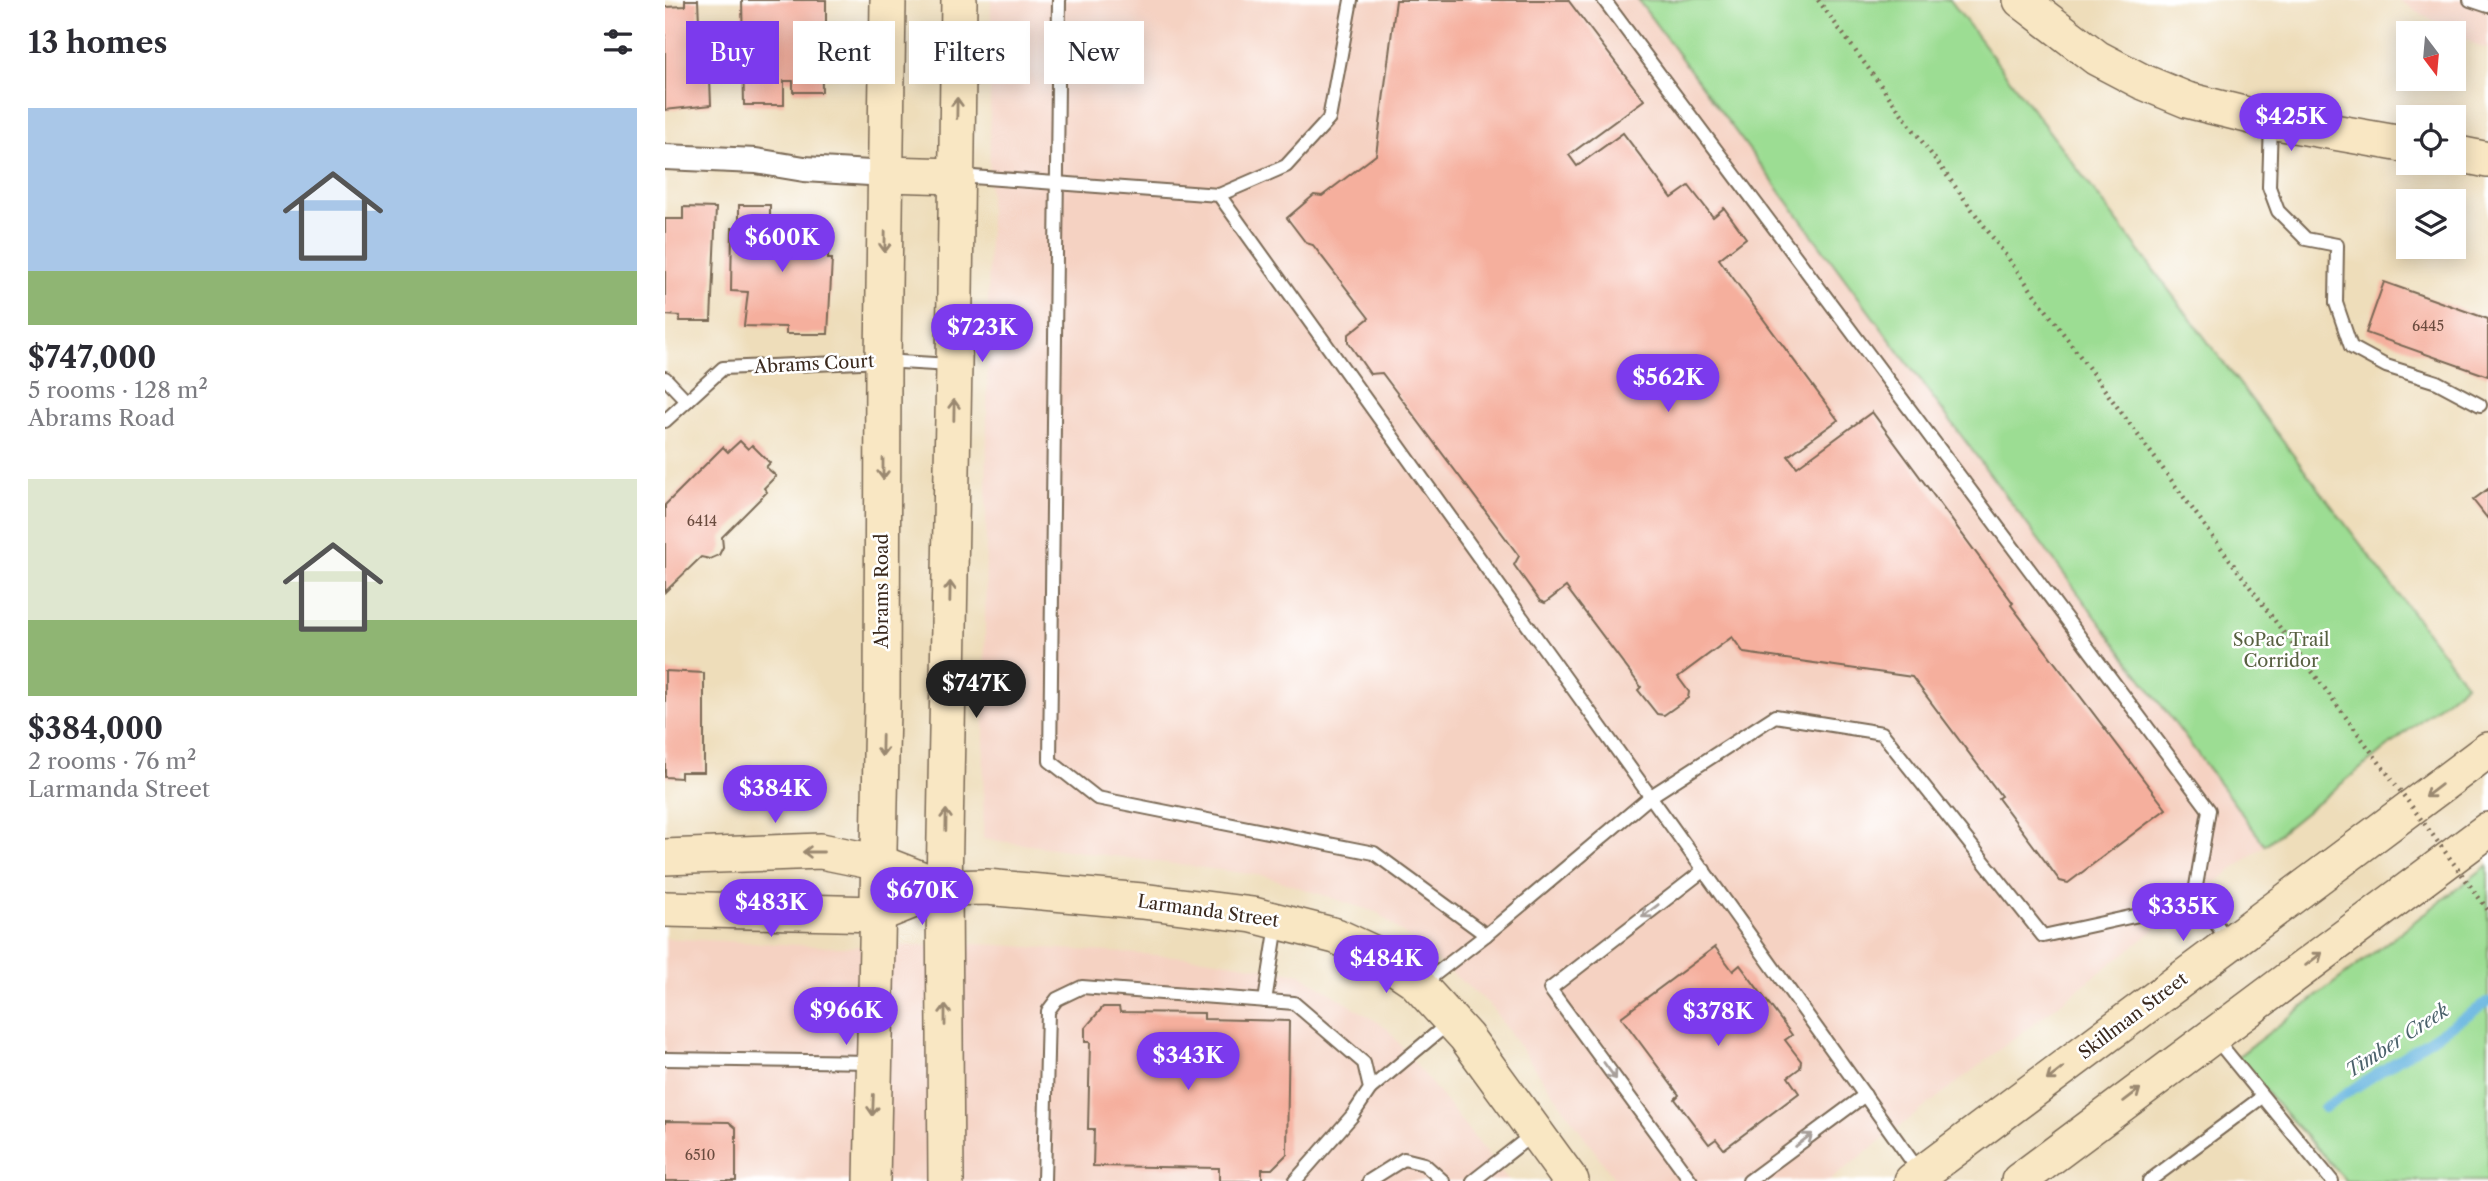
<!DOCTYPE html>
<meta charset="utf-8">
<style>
body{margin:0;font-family:"Libre Caslon Text",serif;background:#f7f7f7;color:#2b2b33;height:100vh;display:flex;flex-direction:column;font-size:26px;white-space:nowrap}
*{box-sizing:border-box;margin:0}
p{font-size:23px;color:#7c7c81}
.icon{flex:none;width:38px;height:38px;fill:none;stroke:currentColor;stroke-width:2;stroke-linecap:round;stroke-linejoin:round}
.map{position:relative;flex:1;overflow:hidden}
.details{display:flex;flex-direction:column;background:#fff;width:665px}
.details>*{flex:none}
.hud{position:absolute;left:21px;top:21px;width:665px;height:63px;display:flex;gap:14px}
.needle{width:46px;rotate:164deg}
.tools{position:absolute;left:1731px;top:21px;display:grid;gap:14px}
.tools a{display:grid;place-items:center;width:70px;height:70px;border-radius:0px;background:#fff;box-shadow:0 4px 18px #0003;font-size:35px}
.price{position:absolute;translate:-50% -60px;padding:0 16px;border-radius:24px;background:#7c3aed;color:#fff;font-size:23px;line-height:46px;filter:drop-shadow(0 2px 4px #0008)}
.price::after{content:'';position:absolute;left:50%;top:42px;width:21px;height:16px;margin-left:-10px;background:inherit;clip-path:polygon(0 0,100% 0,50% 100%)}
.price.on{background:#222;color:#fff}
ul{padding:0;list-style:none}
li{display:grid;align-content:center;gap:14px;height:371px;padding:0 28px}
li span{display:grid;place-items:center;height:217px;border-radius:0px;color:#555}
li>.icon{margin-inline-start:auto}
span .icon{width:126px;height:126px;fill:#fffc;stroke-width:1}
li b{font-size:30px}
h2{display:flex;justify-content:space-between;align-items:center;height:84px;padding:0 28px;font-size:30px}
.chip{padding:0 24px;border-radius:0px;background:#fff;box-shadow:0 4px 18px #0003;font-size:24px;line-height:63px}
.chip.on{background:#7c3aed;color:#fff}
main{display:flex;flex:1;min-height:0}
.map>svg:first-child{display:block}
.built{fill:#f5d2c2}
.green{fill:#9cdd93;stroke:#6c8458;stroke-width:2}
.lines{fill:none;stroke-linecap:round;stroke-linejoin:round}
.stream{stroke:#64b4df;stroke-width:10}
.building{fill:#f5af9d}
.lane-casing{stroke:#7a6955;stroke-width:16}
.street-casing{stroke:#7a6955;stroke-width:28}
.secondary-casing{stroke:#7a6955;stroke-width:38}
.path{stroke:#7a6955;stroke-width:4.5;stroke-dasharray:2 5;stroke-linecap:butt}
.lane{stroke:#fff;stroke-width:12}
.street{stroke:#fff;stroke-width:24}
.secondary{stroke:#f9e7c3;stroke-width:35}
.path-bridge{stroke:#7a6955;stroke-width:4.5;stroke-dasharray:2 5;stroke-linecap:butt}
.oneway{stroke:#9a8870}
.oneway2{stroke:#a79f9a}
.labels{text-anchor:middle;stroke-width:5;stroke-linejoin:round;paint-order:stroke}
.number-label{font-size:14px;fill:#6a4b3e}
.street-label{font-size:18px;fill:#3b2a1e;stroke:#fff}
.park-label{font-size:18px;fill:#586041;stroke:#fff}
.water-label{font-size:19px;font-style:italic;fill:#4b616b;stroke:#fff}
</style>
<main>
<section class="details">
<h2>13 homes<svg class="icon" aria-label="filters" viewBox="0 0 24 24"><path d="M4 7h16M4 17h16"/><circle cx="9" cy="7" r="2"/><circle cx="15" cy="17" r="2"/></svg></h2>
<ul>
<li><span style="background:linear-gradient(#a9c7e8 75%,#8fb573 0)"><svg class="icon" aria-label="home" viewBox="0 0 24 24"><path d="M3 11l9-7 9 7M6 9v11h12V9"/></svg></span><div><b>$747,000</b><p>5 rooms · 128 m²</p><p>Abrams Road</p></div></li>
<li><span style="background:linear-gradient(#dfe7d0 65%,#8fb573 0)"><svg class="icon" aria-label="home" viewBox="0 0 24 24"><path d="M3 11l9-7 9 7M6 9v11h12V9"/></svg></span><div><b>$384,000</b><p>2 rooms · 76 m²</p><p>Larmanda Street</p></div></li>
</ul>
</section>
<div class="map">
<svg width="1823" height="1181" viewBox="0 0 1823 1181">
<rect width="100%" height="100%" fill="#fff"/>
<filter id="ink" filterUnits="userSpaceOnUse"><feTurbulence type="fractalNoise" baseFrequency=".0143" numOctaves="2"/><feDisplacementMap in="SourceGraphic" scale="14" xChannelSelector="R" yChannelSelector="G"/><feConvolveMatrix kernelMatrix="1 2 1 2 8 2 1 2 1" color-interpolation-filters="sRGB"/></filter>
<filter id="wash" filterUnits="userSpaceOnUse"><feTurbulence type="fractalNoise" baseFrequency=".00686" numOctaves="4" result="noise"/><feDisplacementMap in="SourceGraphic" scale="28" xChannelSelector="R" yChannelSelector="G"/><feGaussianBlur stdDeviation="1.57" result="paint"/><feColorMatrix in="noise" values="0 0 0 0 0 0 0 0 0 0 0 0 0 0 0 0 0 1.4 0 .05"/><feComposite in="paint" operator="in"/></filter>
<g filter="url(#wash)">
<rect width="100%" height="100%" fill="#eeddba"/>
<g class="built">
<path d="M326,0H973L1600,845L1164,1181H951L824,1004L713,913L599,876L318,839Z"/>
<path d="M1733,0H1823V48L1814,47Z"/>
<path d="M0,938L172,947L318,944L540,958L635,974L721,1027L844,1181H0Z"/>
</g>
<g class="green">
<path d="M973,0H1285L1801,684L1600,845Z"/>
<path d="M1823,865V1181H1681L1571,1058Z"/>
</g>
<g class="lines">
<path class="stream" d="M1659,1108L1823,1002"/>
</g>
<g id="blocks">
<g class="building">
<path d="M20,0H33L34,22H50L51,37L56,36L57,52L44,53L46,105L0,110V7L20,6Z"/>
<path d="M77,0H161V39H156L157,92H128V81H119V105H79Z"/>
<path d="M731,0H903L979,100L904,155L912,166L958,133L1007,198L1024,186L1048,217L1059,208L1081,238L1054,259L1173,420L1123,456L1132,467L1207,412L1348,603L1346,605L1501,809L1403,883L1395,881L1333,798L1336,796L1247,677L1079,653L1067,637L1013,677L1024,692L1023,698L999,715L992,714L973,690L976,687L901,587L880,603L875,601L849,565L854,556L717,373L705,374L683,342V335L704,318L648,245L641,243L622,218L649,195L657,196L711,155Z"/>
<path d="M74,205H105V228H109L110,243H121L122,226L164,227L163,259H167L163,334H121V327L79,326L83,292L66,291L67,228H74Z"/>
<path d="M18,207L51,208L46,321H14L15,316L0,315V219H18Z"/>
<path d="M1719,282L1823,319V376L1701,333Z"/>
<path d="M75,441L83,449L87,445L105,463L101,467L111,476L99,488L102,492L57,537L58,547L54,555L45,559L36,557L0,592V505L58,447L63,452Z"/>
<path d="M1823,489V519L1808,500Z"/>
<path d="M0,671L39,673V772H16V778L0,777Z"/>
<path d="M1050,947L1068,971L1075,965L1127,1035L1120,1040L1136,1061L1135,1068L1123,1077L1134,1093L1059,1149L1051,1139L1044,1144L1010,1099L1014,1095L956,1017Z"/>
<path d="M438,1007H454L455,1012L539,1013V1019L624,1021L622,1154L607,1169H597V1181H554V1168L428,1166L429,1129H423L425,1042H420V1028Z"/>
<path d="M0,1121L64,1122L71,1128V1181H0Z"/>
</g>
</g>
</g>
<g filter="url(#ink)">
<use href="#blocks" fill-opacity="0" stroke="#7a6955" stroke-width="2"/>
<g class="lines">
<g class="lane-casing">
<g id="lane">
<path d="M394,0L385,761L432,798L709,853L821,935L755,986"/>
<path d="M1805,0L1823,6"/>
<path d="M1606,122L1604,187L1613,211L1641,239L1672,245L1671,303L1686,347L1721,366L1772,382L1815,405"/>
<path d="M294,176L554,195L1254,1171"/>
<path d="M554,195L621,166L664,119L686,0"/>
<path d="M0,378L22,401"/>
<path d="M0,421L58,368L218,361L286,365"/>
<path d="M1530,892L1564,943"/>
<path d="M821,935L986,796L1110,716L1217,733L1378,936L1515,906L1530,892L1544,810L939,0"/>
<path d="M600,1001L612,925"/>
<path d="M1550,1038L1667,1181"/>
<path d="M0,1059L209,1062"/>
<path d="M705,1089L785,1022"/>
<path d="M379,1181L383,1011L392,999L417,987L629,1003L699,1063L705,1089L687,1116L630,1181"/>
<path d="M704,1181L739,1159L759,1164L778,1181"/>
<path d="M808,1181L868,1134"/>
<path d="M1026,1181L885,989L1039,870"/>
<path d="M1084,1181L1200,1095"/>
<path d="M1484,1181L1597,1097"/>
</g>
</g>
<g class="street-casing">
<path id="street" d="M0,157L91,161L139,169L221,174"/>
</g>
<g class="secondary-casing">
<g id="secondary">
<path d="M1356,0L1432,58L1476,81L1522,100L1606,121L1743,145"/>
<path d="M1788,153L1823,160"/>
<path d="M221,174L291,176"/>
<path d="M0,857L156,851L215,863L279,888"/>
<path d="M0,909L214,914L279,888L321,887L477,901L588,915L671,936L712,955L749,980L801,1037L906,1181"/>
<path d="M207,1181L217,708L218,361L223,0"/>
<path d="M281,1181L279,888L289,365L294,0"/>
<path d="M1247,1181L1823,750"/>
<path d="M1354,1181L1823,830"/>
</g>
</g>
<path class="path" d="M1153,0L1456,412"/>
<use href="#lane" class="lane"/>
<use href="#street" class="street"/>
<use href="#secondary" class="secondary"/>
<path class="path-bridge" d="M1456,412L1823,910"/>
</g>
<defs><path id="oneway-shaft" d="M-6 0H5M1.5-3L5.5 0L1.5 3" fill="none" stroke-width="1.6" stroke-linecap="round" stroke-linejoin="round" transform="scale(1.75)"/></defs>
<g class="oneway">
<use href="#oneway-shaft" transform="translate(292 108) rotate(-89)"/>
<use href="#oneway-shaft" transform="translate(220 242) rotate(91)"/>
<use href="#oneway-shaft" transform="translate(289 410) rotate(-89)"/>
<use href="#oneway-shaft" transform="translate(218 469) rotate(90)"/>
<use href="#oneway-shaft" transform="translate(285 592) rotate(-89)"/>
<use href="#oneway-shaft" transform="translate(217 746) rotate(91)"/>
<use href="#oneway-shaft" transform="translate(1768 791) rotate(143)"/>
<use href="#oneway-shaft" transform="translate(281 820) rotate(-89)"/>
<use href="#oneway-shaft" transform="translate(148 852) rotate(-180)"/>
<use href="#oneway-shaft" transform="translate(1649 959) rotate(-37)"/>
<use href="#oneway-shaft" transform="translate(280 1015) rotate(-90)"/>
<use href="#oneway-shaft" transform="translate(1390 1074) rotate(143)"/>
<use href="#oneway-shaft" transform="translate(1467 1095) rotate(-37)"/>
<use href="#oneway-shaft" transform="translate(208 1105) rotate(92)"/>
</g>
<g class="oneway2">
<use href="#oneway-shaft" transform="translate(985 911) rotate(142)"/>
<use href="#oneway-shaft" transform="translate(945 1071) rotate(54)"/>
<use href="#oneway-shaft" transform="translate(1139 1140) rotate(-37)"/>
</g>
</g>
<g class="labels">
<g class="number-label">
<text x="1763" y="331">6445</text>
<text x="37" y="526">6414</text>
<text x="35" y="1160">6510</text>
</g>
<g class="street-label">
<text transform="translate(149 364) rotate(-3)" y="6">Abrams Court</text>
<text transform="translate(217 591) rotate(-90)" y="6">Abrams Road</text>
<text transform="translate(543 911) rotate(8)" y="6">Larmanda Street</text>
<text transform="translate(1468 1016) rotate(-37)" y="6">Skillman Street</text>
</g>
<g class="park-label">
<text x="1616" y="646">SoPac Trail<tspan x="1616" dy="21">Corridor</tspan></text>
</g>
<g class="water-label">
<text transform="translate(1732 1040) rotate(-33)" y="7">Timber Creek</text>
</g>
</g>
</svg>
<div class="tools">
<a><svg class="needle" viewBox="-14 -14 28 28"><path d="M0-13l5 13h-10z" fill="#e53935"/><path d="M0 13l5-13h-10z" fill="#7c7c81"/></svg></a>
<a><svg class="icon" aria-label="locate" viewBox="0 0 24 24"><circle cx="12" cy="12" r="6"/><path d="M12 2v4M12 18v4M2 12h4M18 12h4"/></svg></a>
<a><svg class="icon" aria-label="layers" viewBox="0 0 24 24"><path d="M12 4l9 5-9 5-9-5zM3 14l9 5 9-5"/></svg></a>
</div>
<b class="price" style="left:1626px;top:153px">$425K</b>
<b class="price" style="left:117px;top:274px">$600K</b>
<b class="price" style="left:317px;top:364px">$723K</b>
<b class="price" style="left:1003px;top:414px">$562K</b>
<b class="price on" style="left:311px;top:720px">$747K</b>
<b class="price" style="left:110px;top:825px">$384K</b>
<b class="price" style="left:257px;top:927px">$670K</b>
<b class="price" style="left:106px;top:939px">$483K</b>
<b class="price" style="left:1518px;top:943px">$335K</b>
<b class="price" style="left:721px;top:995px">$484K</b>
<b class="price" style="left:181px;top:1047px">$966K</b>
<b class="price" style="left:1053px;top:1048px">$378K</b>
<b class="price" style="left:523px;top:1092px">$343K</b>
<div class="hud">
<a class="chip on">Buy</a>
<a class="chip">Rent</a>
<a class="chip">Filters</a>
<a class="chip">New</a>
</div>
</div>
</main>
